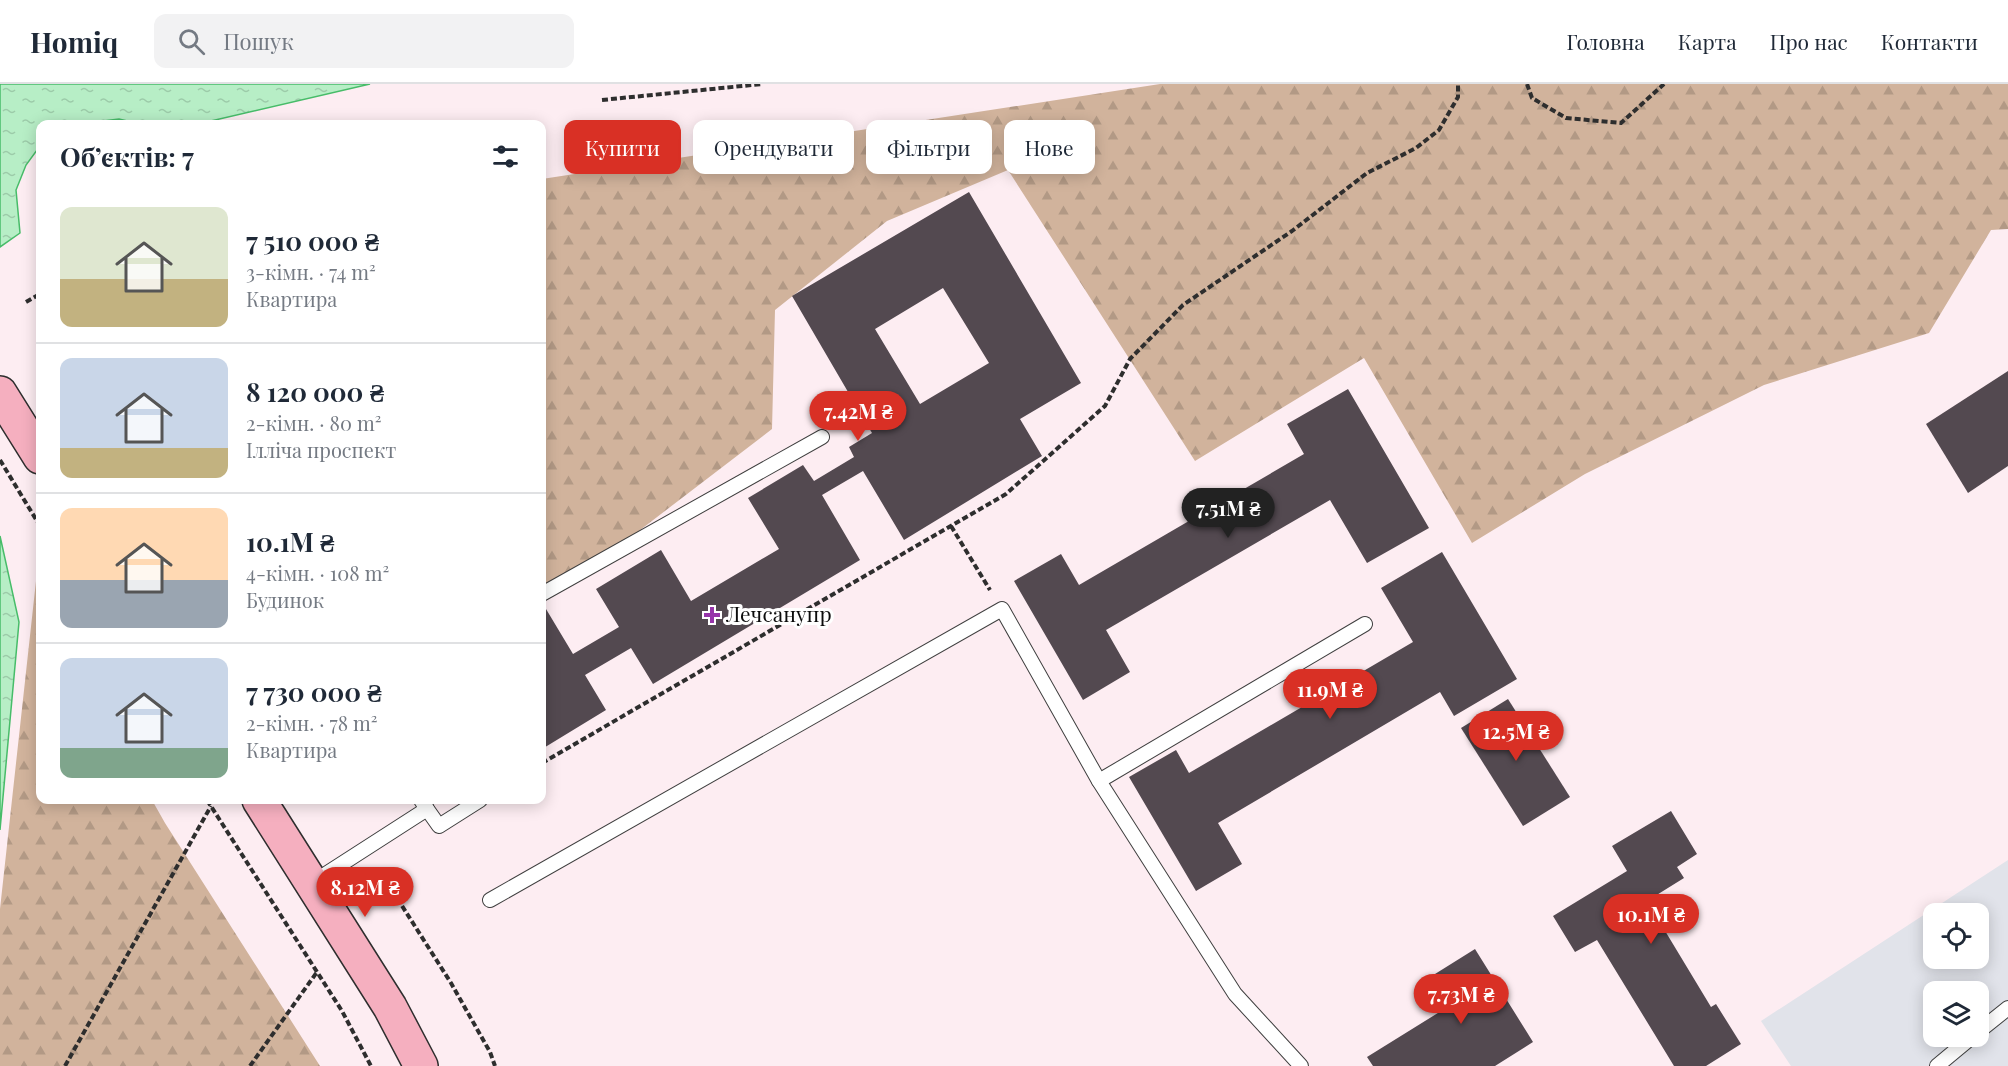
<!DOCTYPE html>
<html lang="uk">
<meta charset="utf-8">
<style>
body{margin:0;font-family:"Playfair Display",serif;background:#f2f2f3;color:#1f2937;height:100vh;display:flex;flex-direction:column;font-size:22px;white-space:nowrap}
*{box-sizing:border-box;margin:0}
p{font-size:20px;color:#747a83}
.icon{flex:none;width:33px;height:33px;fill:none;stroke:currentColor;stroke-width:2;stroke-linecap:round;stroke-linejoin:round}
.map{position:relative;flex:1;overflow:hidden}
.panel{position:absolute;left:36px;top:36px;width:510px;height:684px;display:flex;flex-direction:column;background:#fff;border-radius:12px;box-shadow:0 3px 15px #0003}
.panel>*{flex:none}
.guide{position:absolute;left:564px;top:36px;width:570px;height:54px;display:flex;gap:12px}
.controls{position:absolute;left:1923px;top:819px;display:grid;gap:12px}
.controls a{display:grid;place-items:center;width:66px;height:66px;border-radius:12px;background:#fff;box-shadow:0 3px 15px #0003;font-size:30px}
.price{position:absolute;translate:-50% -51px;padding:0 14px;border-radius:21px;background:#d93025;color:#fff;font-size:20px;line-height:39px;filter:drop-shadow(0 2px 3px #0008)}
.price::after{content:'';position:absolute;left:50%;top:36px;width:18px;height:14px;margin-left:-9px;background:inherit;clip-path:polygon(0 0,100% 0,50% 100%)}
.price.current{background:#222;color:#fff}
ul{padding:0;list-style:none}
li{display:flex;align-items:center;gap:18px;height:150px;padding:0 24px}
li+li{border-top:2px solid #e0e1e3}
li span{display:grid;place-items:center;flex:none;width:168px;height:120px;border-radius:12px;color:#555}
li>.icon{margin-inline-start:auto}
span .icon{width:72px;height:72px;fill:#fffc;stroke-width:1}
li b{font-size:26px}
h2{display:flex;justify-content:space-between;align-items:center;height:72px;padding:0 24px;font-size:26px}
.pill{padding:0 21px;border-radius:12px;background:#fff;box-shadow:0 3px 15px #0003;font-size:21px;line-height:54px}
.pill.current{background:#d93025;color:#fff}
header{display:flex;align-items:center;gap:36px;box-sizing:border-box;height:84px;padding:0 30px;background:#fff;border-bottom:2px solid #e0e1e3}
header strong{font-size:28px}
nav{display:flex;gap:33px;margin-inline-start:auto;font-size:21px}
.search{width:420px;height:54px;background:#f2f2f3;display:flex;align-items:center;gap:15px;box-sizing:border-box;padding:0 21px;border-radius:12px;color:#747a83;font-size:22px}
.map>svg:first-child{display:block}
.industrial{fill:#e1e3ea;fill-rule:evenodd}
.forest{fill:url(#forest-firs)}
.water{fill:url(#water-ripples);stroke:#47bc69;stroke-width:1.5}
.building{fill:#534950;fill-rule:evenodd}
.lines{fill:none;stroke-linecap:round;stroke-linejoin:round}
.lane-casing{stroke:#3f3f3f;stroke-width:16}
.secondary-casing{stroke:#2e2e2e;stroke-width:36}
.path{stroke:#2e2e2e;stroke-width:4;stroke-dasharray:6 3;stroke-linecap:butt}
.lane{stroke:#fff;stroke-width:14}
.secondary{stroke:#f5afbf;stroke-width:33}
.poi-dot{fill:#9735aa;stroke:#fff;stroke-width:2}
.labels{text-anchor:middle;stroke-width:6;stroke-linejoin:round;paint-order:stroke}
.poi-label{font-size:21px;fill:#0c0c0c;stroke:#fff;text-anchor:start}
</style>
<header>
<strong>Homiq</strong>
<div class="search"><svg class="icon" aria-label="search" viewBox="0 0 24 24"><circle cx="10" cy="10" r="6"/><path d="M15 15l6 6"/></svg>Пошук</div>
<nav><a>Головна</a><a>Карта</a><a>Про нас</a><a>Контакти</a></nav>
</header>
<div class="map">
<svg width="2008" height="982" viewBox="0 0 2008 982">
<defs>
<pattern id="forest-firs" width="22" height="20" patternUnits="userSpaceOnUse" patternTransform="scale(1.5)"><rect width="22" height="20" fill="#d1b39c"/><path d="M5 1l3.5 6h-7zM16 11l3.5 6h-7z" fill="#b29985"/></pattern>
<pattern id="water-ripples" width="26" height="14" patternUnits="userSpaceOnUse" patternTransform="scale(1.5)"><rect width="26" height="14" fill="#b7eec6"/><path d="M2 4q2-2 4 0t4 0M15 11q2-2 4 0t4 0" fill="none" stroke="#9ccba9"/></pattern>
</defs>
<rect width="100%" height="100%" fill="#fdedf2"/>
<path class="industrial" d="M2008,776V982H1791L1761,937ZM1934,830H1978V874H1934ZM1934,908H1978V952H1934Z"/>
<g class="forest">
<path d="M1160,0H2008V145L1991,146L1929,249L1764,301L1585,390L1472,459L1364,274L1195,377L1008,86L887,137L775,226L772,345L567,502L542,514V95Z"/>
<path d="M37,488L40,495V716H152L165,739L320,982H0V825Z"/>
</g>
<g class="water">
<path d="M0,0H370L198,40H140L119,35L78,40H40V62L26,81L16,106L20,149L0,163Z"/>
<path d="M0,452L19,538L0,746Z"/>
</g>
<g class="building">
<path d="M969,108L1081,299L1020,335L1042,372L904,456L863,387L822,411L860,476L653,600L631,564L585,591L606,626L542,665V528L546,525L573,570L619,543L596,505L661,466L691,517L779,465L748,414L803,381L814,397L854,373L849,363L872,349L792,212ZM943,204L989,279L920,320L875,245Z"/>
<path d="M2008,287V382L1968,409L1926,340Z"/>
<path d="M1348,305L1429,444L1367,479L1330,416L1106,546L1130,588L1083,616L1014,497L1061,470L1079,501L1304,370L1287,340Z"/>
<path d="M1442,468L1517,595L1454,632L1440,608L1218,739L1242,780L1196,807L1129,693L1176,666L1189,689L1413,558L1381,504Z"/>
<path d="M1508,615L1570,713L1523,742L1461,644Z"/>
<path d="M1671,727L1697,770L1677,783L1684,794L1647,817L1711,923L1716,920L1741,960L1706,982H1674L1597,856L1575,868L1553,832L1627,787L1612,762Z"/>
<path d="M1475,865L1533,958L1495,982H1373L1367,973L1454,919L1435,890Z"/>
</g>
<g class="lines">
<g class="lane-casing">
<g id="lane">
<path d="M542,510L822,353"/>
<path d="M1099,697L1365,540"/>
<path d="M427,725L439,742L480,716"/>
<path d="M312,799L427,725L421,716"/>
<path d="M490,816L1002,525L1099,697L1235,910L1301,982"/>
<path d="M1978,948L2008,924"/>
<path d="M1937,982L1973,952"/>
</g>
</g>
<g class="secondary-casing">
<g id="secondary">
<path d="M0,309L40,373"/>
<path d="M259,716L390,923L421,982"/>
</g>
</g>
<g class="path">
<path d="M1527,0L1532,14L1566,34L1621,39L1664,0"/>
<path d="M602,16L762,0"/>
<path d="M26,218L40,210"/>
<path d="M0,376L40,442"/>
<path d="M951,442L990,506"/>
<path d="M542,679L1006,410L1105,322L1130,275L1183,221L1292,147L1367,89L1416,64L1439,46L1458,13V0"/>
<path d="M207,716L342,927L371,982"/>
<path d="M378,784L451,899L490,968L495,982"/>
<path d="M65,982L211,722"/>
<path d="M250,982L317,888"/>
</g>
<use href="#lane" class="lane"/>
<use href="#secondary" class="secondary"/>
</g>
<path class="poi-dot" d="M709 522h6v6h6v6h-6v6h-6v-6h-6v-6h6z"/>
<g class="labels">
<g class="poi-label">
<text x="726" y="538">Лечсанупр</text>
</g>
</g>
</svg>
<div class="controls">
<a><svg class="icon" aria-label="locate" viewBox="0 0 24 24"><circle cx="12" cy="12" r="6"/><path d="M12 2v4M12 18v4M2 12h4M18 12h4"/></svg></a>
<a><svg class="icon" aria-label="layers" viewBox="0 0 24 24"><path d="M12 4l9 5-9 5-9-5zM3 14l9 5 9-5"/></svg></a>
</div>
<b class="price" style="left:858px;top:358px">7.42M ₴</b>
<b class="price current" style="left:1228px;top:455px">7.51M ₴</b>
<b class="price" style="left:1330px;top:636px">11.9M ₴</b>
<b class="price" style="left:1516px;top:678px">12.5M ₴</b>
<b class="price" style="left:365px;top:834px">8.12M ₴</b>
<b class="price" style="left:1651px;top:861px">10.1M ₴</b>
<b class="price" style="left:1461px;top:941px">7.73M ₴</b>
<div class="guide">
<a class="pill current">Купити</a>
<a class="pill">Орендувати</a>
<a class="pill">Фільтри</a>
<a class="pill">Нове</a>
</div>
<section class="panel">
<h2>Об’єктів: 7<svg class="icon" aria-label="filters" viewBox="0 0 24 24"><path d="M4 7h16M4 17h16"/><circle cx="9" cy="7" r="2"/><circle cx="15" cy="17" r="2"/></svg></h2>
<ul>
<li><span style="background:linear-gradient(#dfe7d0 60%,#c2b280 0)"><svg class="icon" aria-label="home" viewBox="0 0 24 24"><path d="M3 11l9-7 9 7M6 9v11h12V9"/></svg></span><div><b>7 510 000 ₴</b><p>3-кімн. · 74 m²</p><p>Квартира</p></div></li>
<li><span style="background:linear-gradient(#c9d6e8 75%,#c2b280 0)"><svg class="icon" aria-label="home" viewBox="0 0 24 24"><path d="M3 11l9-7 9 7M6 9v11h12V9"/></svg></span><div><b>8 120 000 ₴</b><p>2-кімн. · 80 m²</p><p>Ілліча проспект</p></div></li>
<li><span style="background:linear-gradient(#ffd9b3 60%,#9aa5b1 0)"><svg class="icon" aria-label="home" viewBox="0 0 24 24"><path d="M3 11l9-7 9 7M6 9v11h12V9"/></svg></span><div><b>10.1M ₴</b><p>4-кімн. · 108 m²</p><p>Будинок</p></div></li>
<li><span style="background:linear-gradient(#c9d6e8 75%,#7fa58c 0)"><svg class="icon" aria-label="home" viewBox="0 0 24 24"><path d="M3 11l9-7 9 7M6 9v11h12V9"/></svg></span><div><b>7 730 000 ₴</b><p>2-кімн. · 78 m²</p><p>Квартира</p></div></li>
</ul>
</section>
</div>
